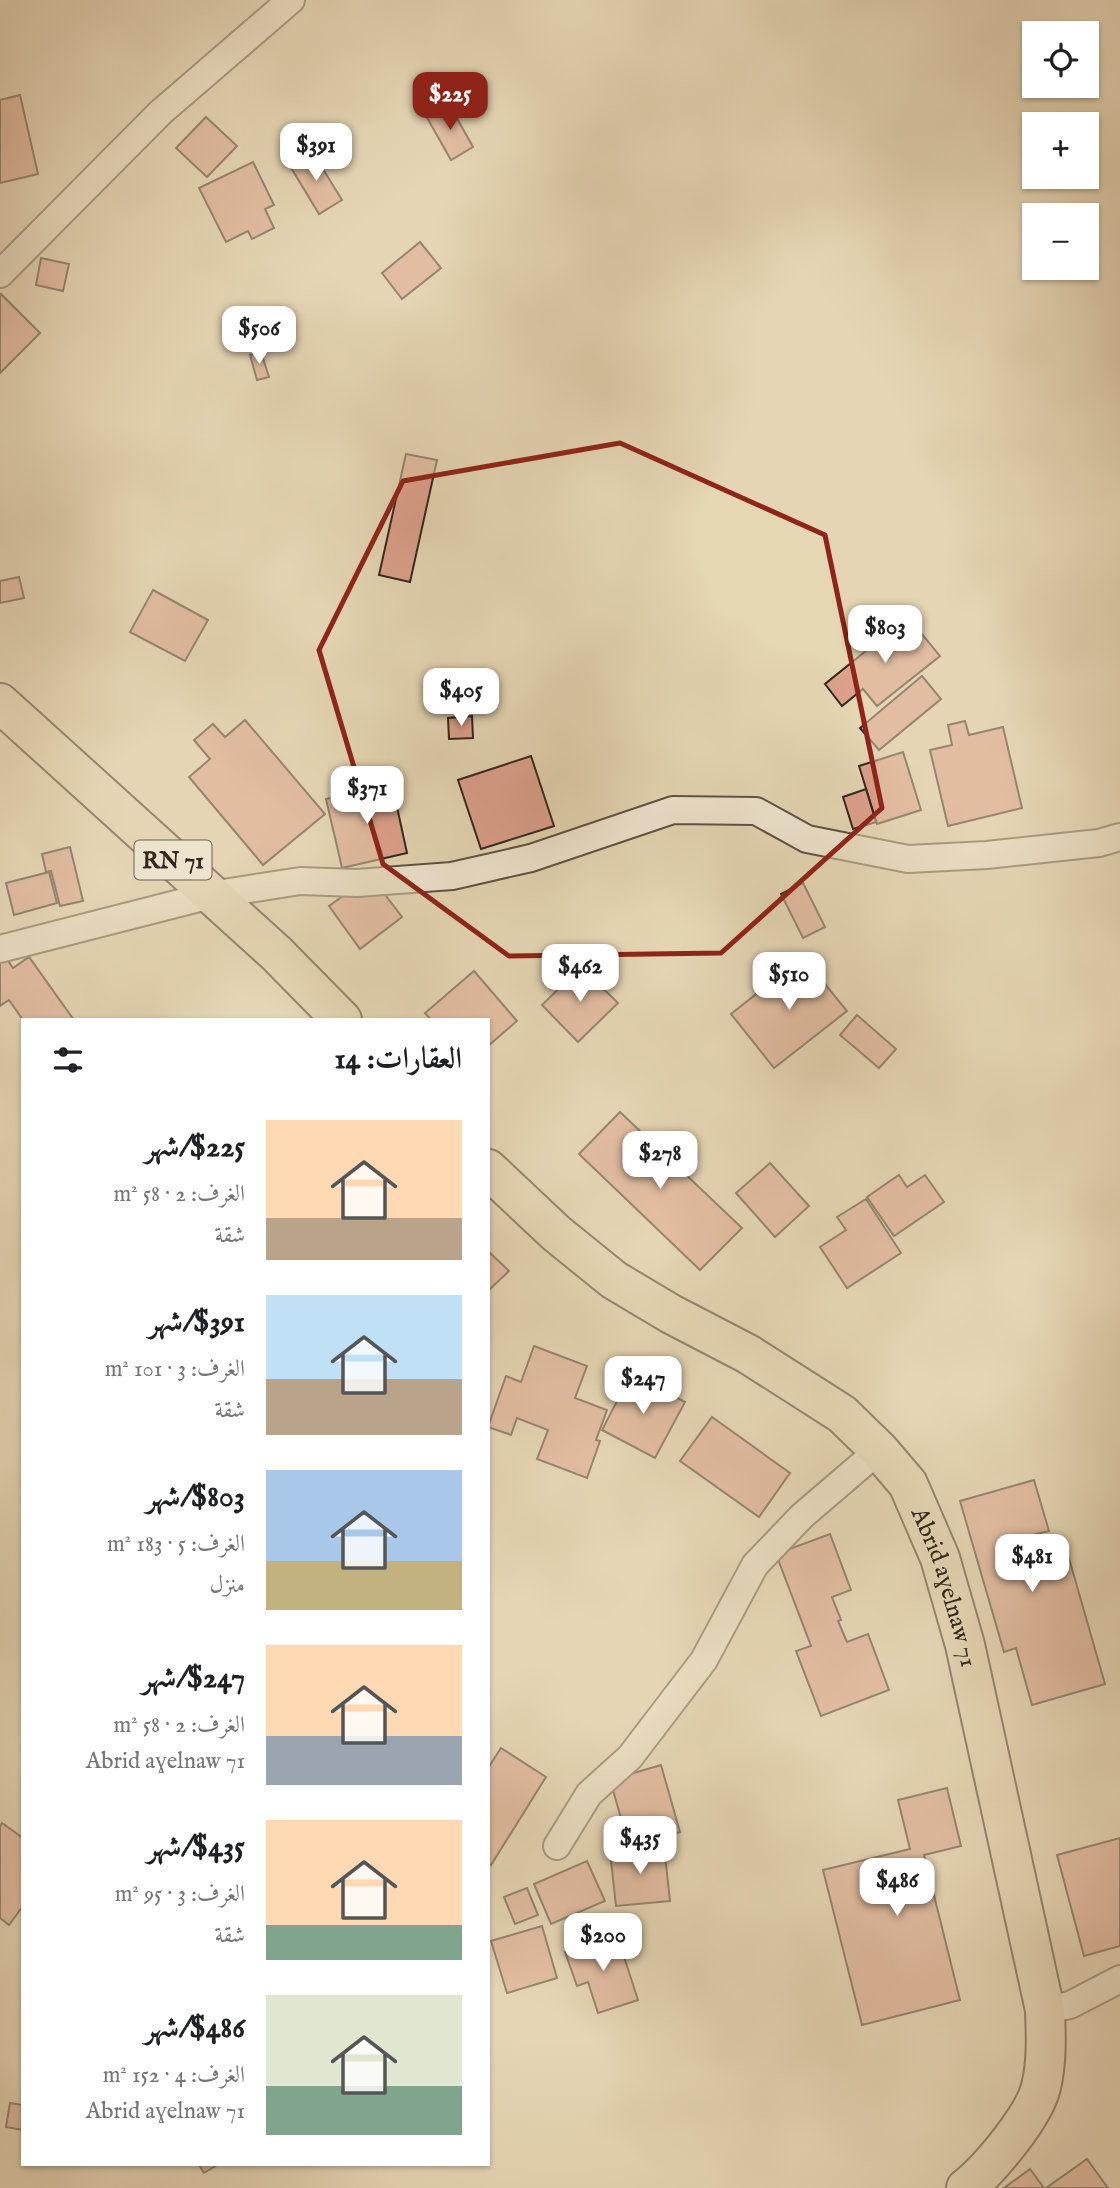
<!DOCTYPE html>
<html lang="ar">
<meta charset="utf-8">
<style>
body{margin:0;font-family:"IM FELL English",Amiri,serif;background:#f2f2f2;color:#202124;direction:rtl;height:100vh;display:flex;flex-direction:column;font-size:26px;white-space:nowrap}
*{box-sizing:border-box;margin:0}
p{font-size:23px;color:#757577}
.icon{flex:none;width:38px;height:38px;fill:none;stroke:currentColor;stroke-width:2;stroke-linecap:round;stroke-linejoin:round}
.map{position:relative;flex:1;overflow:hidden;direction:ltr}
.side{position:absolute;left:21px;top:1018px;width:469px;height:1148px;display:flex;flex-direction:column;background:#fff;border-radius:0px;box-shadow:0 2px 5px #0004;direction:rtl}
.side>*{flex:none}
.fabs{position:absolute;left:1022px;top:21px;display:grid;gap:14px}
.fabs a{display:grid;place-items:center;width:77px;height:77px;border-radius:0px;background:#fff;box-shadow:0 2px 5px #0004;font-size:35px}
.price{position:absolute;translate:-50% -60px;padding:0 16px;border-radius:14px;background:#fff;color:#222;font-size:23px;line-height:46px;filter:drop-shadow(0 2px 4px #0008)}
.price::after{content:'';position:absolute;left:50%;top:42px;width:21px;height:16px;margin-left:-10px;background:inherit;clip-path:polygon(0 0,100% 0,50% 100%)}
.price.active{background:#8f2418;color:#fff}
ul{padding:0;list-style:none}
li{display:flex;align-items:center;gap:21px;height:175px;padding:0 28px}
li span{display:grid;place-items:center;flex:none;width:196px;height:140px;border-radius:0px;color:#555}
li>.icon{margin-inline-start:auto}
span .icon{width:84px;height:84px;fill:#fffc;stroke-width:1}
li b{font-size:30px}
h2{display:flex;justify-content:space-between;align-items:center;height:84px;padding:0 28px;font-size:30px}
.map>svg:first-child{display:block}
.building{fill:#dda18c;stroke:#31271e;stroke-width:2}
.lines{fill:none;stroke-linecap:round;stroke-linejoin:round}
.minor-casing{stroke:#5e5344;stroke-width:30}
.primary-casing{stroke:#31271e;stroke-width:42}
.minor{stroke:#eee4ce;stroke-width:26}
.primary{stroke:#e5d6b4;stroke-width:38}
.marked{fill:none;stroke:#8f2418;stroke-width:5;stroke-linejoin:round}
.labels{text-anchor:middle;stroke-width:6;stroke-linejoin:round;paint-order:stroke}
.shield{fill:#eee4ce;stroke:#6a6053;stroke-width:2}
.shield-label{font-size:23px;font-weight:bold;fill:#31271e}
.street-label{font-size:24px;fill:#31271e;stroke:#eee4ce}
</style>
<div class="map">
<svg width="1120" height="2188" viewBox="0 0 1120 2188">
<rect width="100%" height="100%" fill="#e5d6b4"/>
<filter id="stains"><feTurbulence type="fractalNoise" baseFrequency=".00286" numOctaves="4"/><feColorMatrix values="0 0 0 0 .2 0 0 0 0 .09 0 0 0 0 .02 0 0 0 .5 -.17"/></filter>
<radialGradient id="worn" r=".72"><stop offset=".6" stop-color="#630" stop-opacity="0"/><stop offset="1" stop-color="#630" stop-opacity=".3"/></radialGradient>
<g class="building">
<path d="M20,95L38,174L0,183V100Z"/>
<path d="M449,104L473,147L451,160L426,116Z"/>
<path d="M206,117L237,146L207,177L176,148Z"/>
<path d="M313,153L342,200L319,214L290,166Z"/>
<path d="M253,162L274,205L265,209L274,228L252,239L248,231L226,242L199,188Z"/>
<path d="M420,242L441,268L402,299L382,273Z"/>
<path d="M41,258L69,264L63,291L36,285Z"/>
<path d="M1,294L40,333L0,373V296Z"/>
<path d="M261,352L269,377L257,380L250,355Z"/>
<path d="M406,454L437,460L410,582L379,575Z"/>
<path d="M19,577L24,598L0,603V581Z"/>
<path d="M153,590L208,620L185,661L130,632Z"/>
<path d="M908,617L940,656L877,706L863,689L842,706L825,684Z"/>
<path d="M922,676L941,699L879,750L860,728Z"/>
<path d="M472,716L473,738L449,739L448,718Z"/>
<path d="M245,720L325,814L263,865L189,777L210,759L194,740L213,724L225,737Z"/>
<path d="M965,721L969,735L1003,727L1022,808L948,826L930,750L952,745L948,725Z"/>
<path d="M903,752L921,810L877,824L859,766Z"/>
<path d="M531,756L554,826L481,849L458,780Z"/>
<path d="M392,784L407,853L342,868L326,799Z"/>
<path d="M866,789L876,822L853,829L843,797Z"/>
<path d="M70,847L83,901L60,906L51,871L46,872L42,854Z"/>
<path d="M49,872L57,903L14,915L6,883Z"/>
<path d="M371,876L402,917L360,949L329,906Z"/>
<path d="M803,883L825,927L803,938L781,894Z"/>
<path d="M0,949L13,968L29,957L74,1020H23L9,1000L0,1006Z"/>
<path d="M803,957L847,1011L774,1068L731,1014Z"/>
<path d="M581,967L618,1003L578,1042L542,1005Z"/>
<path d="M474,971L517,1021L488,1046V1020H431L425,1013Z"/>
<path d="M857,1015L896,1049L879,1068L840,1035Z"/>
<path d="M620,1112L742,1228L700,1270L579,1154Z"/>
<path d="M770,1163L809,1206L775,1237L736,1193Z"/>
<path d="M899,1175L907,1187L925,1175L944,1202L894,1236L867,1197Z"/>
<path d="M866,1199L901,1253L847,1288L820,1247L846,1230L837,1217Z"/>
<path d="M488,1251L509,1271L488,1291Z"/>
<path d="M534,1346L587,1366L575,1398L607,1410L596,1440L600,1441L587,1478L537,1459L548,1430L517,1418L511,1435L488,1427L506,1376L521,1382Z"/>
<path d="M631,1374L685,1402L655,1458L602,1430Z"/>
<path d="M712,1417L790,1473L759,1517L680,1461Z"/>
<path d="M1034,1480L1049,1531L1028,1536L1034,1557L1066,1548L1105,1684L1032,1705L1016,1648L1004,1652L960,1501Z"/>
<path d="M830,1534L851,1590L832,1597L841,1620L838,1621L847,1642L868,1634L889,1690L821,1716L796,1651L811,1646L776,1554Z"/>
<path d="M501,1748L546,1777L491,1865L488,1863V1768Z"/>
<path d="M661,1765L680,1832L629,1846L610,1780Z"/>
<path d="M947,1788L961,1846L924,1855L960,2000L862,2025L823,1870L910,1849L898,1800Z"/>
<path d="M2,1823L23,1838V1906L9,1925L0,1918V1826Z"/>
<path d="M1120,1838V1946L1084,1956L1057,1855Z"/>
<path d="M664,1846L670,1901L616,1906L610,1852Z"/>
<path d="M587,1861L605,1901L551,1924L534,1884Z"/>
<path d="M527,1888L538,1915L515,1924L504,1897Z"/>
<path d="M542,1926L557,1978L507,1993L491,1941Z"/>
<path d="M617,1935L638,2000L598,2013L588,1982L577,1986L565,1952Z"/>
<path d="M10,2103L23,2105V2130L6,2127Z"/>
<path d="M1087,2159L1108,2188H1046Z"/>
<path d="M199,2165H217L204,2173Z"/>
<path d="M1030,2169L1044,2188H1004Z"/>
</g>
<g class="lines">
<g class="minor-casing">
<g id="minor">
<path d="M0,274L161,112L291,0"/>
<path d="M0,949L211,895L300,881L357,883L452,876L531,858L673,810L756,811L807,839L908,859L987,855L1099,843L1120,837"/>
<path d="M557,1846L589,1794L630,1757L704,1660L755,1565L802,1516L879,1450"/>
<path d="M1045,2010L1070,2005L1120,1979"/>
</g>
</g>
<g class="primary-casing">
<g id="primary">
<path d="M0,703L276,953L342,1020"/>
<path id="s1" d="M488,1169L556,1233L614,1280L671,1314L748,1354L842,1414L879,1450L908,1484L940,1558L965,1645L1045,2010C1046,2036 1047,2062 1041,2087C1034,2116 990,2169 966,2188"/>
</g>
</g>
<use href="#minor" class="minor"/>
<use href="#primary" class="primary"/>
</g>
<path d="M0 0H1120V2188H0ZM620,443L825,535L882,808L721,953L509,956L383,864L319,650L403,481Z" fill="#e5d6b4" fill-opacity=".55" fill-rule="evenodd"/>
<path class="marked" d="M620,443L825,535L882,808L721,953L509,956L383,864L319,650L403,481Z"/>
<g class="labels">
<rect class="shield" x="134.5" y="840.5" width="77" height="39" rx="5"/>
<g class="shield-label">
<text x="173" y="868">RN 71</text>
</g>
<g class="street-label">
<text dy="8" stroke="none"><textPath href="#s1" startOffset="639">Abrid aɣelnaw 71</textPath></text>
</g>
</g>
<rect width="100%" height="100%" filter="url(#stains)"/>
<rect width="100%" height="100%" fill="url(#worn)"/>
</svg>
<div class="fabs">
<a><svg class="icon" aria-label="locate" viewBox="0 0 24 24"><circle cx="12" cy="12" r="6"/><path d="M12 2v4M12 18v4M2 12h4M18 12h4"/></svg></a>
<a>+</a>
<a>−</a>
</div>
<b class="price active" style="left:450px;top:132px">$225</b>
<b class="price" style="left:316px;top:183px">$391</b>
<b class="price" style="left:259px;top:366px">$506</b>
<b class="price" style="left:885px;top:665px">$803</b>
<b class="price" style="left:461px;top:728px">$405</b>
<b class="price" style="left:367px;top:826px">$371</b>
<b class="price" style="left:580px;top:1004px">$462</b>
<b class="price" style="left:789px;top:1012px">$510</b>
<b class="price" style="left:660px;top:1191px">$278</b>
<b class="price" style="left:643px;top:1416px">$247</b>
<b class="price" style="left:1032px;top:1594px">$481</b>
<b class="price" style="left:640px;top:1876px">$435</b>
<b class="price" style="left:897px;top:1918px">$486</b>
<b class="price" style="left:603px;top:1973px">$200</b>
<section class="side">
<h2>العقارات: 14<svg class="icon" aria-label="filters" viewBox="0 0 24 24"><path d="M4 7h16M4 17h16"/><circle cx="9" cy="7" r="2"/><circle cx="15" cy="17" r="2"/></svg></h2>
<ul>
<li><span style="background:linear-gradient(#ffd9b3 70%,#b9a48a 0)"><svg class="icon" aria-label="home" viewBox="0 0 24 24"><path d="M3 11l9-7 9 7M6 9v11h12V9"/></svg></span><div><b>$225/شهر</b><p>الغرف: 2 · 58 m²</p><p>شقة</p></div></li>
<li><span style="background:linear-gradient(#bfe0f5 60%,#b9a48a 0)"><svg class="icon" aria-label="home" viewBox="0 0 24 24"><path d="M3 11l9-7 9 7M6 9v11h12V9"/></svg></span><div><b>$391/شهر</b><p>الغرف: 3 · 101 m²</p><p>شقة</p></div></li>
<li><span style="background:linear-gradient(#a9c7e8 65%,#c2b280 0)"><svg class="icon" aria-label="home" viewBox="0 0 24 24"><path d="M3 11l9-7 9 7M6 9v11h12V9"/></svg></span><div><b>$803/شهر</b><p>الغرف: 5 · 183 m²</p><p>منزل</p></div></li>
<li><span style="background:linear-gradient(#ffd9b3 65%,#9aa5b1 0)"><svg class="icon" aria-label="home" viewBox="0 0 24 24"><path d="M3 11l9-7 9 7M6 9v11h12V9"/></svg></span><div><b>$247/شهر</b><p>الغرف: 2 · 58 m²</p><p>Abrid aɣelnaw 71</p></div></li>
<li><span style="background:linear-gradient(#ffd9b3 75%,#7fa58c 0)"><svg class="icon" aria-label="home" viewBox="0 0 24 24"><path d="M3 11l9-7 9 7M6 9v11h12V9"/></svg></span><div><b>$435/شهر</b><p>الغرف: 3 · 95 m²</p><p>شقة</p></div></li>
<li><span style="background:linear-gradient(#dfe7d0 65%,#7fa58c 0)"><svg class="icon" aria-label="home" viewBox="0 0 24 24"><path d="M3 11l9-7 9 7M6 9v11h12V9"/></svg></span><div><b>$486/شهر</b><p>الغرف: 4 · 152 m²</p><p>Abrid aɣelnaw 71</p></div></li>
</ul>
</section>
</div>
